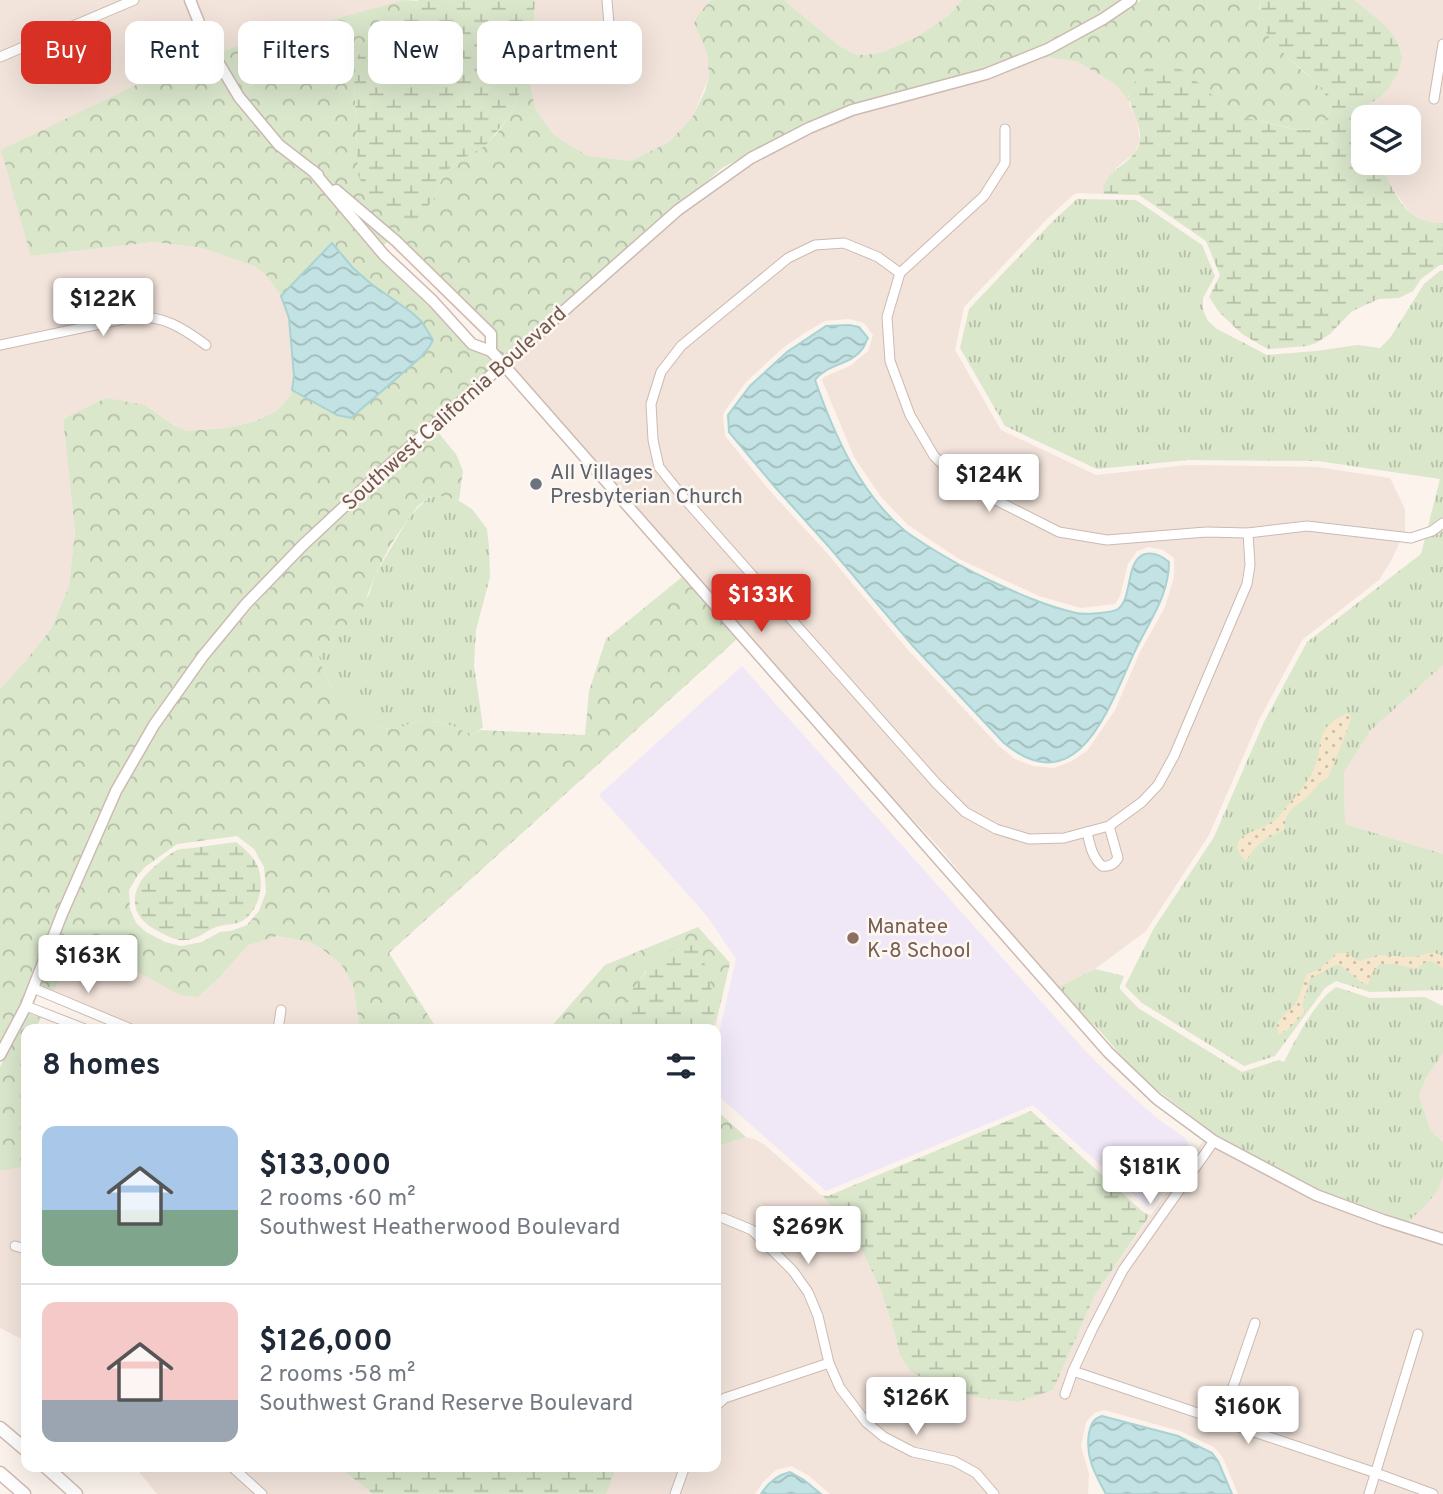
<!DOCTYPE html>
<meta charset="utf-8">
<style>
body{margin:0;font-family:Overpass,sans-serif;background:#f2f2f3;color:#1f2937;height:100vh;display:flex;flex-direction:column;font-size:26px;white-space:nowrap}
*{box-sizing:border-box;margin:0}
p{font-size:23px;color:#747a83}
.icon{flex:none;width:38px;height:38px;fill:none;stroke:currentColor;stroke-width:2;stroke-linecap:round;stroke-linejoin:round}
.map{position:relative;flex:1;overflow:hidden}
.panel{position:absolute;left:21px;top:1024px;width:700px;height:448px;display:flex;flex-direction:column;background:#fff;border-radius:14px;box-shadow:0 7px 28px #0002}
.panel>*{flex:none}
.banner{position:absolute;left:21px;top:21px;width:700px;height:63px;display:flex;gap:14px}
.buttons{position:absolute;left:1351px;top:105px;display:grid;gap:14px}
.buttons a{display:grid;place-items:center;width:70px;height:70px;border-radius:14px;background:#fff;box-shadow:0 7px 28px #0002;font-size:35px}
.price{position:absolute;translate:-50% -60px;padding:0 16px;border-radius:7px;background:#fff;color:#222;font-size:23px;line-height:46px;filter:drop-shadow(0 2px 4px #0008)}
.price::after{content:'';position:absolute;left:50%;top:42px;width:21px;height:16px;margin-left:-10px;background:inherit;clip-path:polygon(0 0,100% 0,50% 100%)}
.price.on{background:#d93025;color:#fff}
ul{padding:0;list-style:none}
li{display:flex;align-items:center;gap:21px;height:175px;padding:0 21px}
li+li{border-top:2px solid #e0e1e3}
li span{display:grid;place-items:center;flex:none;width:196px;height:140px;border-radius:14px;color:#555}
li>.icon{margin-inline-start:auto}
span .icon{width:84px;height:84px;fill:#fffc;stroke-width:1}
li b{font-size:30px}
h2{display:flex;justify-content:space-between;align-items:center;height:84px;padding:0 21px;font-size:30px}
.pill{padding:0 24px;border-radius:14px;background:#fff;box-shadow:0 7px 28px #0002;font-size:24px;line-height:63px}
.pill.on{background:#d93025;color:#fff}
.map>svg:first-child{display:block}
.residential{fill:#f2e4db;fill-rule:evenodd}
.education{fill:#f0e8f7}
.grass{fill:url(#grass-tufts)}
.forest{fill:url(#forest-crowns);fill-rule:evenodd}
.wetland{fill:url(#wetland-marsh)}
.sand{fill:url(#sand-dots)}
.water{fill:url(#water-waves);stroke:#a9d2d3;stroke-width:2}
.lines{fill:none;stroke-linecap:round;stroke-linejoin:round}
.minor-casing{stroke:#ccbab2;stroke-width:11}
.tertiary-casing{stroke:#ccbab2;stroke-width:13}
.secondary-casing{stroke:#d1bcb3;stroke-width:15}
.minor{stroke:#fff;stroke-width:9}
.tertiary{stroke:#fff;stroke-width:10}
.secondary{stroke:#fff;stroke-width:12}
.worship-dot{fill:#6b7280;stroke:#fdf7f2;stroke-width:2.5}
.education-dot{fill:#8d6e63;stroke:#fdf7f2;stroke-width:2.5}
.labels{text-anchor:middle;stroke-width:5;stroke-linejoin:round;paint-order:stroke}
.street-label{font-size:21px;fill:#745951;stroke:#fdf7f2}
.worship-label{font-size:21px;fill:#5b616d;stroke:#fdf7f2;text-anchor:start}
.education-label{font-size:21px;fill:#785e54;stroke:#fdf7f2;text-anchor:start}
</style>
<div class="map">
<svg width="1443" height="1494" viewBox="0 0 1443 1494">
<defs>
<pattern id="grass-tufts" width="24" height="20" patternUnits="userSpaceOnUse" patternTransform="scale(1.75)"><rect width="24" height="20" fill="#dae7cb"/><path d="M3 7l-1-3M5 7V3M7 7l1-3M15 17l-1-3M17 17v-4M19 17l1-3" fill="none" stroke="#b5bea7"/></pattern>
<pattern id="forest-crowns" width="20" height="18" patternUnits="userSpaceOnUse" patternTransform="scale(1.75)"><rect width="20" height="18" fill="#dae7cb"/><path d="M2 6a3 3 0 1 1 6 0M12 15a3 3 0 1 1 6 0" fill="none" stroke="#b5bea7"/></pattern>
<pattern id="wetland-marsh" width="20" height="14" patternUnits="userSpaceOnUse" patternTransform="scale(1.75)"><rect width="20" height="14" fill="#dae7cb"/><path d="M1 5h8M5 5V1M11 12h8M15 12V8" fill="none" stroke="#b5bea7"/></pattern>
<pattern id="sand-dots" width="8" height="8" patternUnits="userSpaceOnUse" patternTransform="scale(1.75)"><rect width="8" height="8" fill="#f6e6cb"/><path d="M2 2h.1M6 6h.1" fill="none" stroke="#ccbda7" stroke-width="1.8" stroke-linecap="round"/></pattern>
<pattern id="water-waves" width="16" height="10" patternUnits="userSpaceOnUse" patternTransform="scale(1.75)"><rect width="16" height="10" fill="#c2e2e3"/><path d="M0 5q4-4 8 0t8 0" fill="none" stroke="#a2baba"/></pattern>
</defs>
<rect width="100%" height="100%" fill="#fbf3ec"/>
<g class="residential">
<path d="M0,0H404L246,43L163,72L31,256L154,242L202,248L254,266L267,276L281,296L289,318L294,376L292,395L278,410L256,421L227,428L187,431L173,425L145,405L63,418L75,531L69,586L51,629L27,659L0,689Z"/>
<path d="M535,0H711L697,16L694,23L707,53L709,77L693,116L669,142L631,161L589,156L572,147L553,134L535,109L530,83Z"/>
<path d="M784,0H962L948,16L917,37L883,52L865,55L854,54L838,45Z"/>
<path d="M1354,0H1443V223L1429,224L1412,216L1390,185L1378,163H1409V117H1363V151L1358,146L1354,133L1367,106L1380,97L1402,59L1400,48L1393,35L1384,24Z"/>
<path d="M1047,57L1078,62L1115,84L1129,101L1130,106L1136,117L1140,140L1135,153L1117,167L1102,191V194L1078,193L1073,195L1046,220L964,307L955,350L1001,430L1096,475L1188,465L1317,467L1390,478L1405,509V531L1391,561L1379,580L1302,640L1259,720L1209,835L1146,931L1095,969L1058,987L992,911L939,847L884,789L510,364L681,214L754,163L811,133L853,115L987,80ZM849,319L864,323L873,335L868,351L850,366L824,377L822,380L854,457L881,497L908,525L959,559L1039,596L1081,608L1115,604L1120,596L1128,564L1137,551L1149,547L1163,550L1174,558V577L1165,607L1140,652L1115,710L1087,751L1072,761L1054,768L1033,766L1015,759L1000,747L908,650L826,552L770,491L725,436L723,416L724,412L746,382L784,347L806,332L825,321Z"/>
<path d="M1443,665V854L1345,824L1344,771L1370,731Z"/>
<path d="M277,936L309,942L322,949L341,964L353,985L359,1023L358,1029H144L54,991L68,963L79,955L96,949L198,997L218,979L248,944Z"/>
<path d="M1443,1053V1142L1431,1131L1419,1096L1426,1078Z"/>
<path d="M746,1137L755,1139L765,1145L821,1195L850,1226L881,1290L896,1338L899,1353L949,1389L973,1397L1018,1402L1053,1390L1095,1295L1203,1141L1313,1200L1380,1226L1443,1245V1494H1238L1223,1458L1214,1447L1180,1431L1104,1410L1094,1413L1086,1422L1081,1446L1089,1474L1088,1494H830L808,1475L791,1466L776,1470L763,1482L755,1494H606L617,1467L716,1466V1147Z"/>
<path d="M21,1167L26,1168V1341L0,1328V1171Z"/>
<path d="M1443,1176V1233L1408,1222L1426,1204L1439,1187Z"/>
<path d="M135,1467H339L373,1494H157Z"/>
</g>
<path class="education" d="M742,666L1089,1055L1122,1087L1158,1119L1185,1138L1188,1143V1151L1148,1207L1033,1105L826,1191L716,1094V1047L736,959L707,916L599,795Z"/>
<g class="grass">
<path d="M1077,199L1136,200L1202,245L1215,276L1203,298V310L1208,321L1217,329L1267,355L1316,351L1358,345L1380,348L1390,338L1424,284L1441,270L1443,271V665L1370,731L1344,772L1345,824L1443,854V990L1370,992L1336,981L1325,988L1275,1056L1244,1066L1142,1003L1125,986L1154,928L1214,837L1264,722L1307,642L1421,554L1440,479L1318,461L1189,460L1097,469L1005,426L960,348L969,309L1050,224Z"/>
<path d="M440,496L456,499L472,509L487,529L489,547L490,577L476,630L474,665L483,727L473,735C453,726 438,718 415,722C408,724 401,728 394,729C369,731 332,694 324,672C322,667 320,662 319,656L330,641L341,630L369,595L376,573L410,516L428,498Z"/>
<path d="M1095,969L1124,976L1120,986V989L1138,1008L1242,1072L1279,1060L1284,1062C1296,1039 1315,1001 1336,987L1370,998L1425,997L1443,1006V1053L1426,1078L1419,1096L1431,1131L1443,1142C1443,1153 1443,1166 1443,1177C1439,1194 1421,1210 1408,1222L1319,1190L1217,1136L1156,1089L1124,1059L1101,1032L1084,1016L1058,987Z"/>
</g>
<g class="forest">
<path d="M404,0L418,1L409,14L389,27L354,75L357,146L433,200L441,181L452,165L486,145L498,132L508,118L531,69L530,83L535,109L553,134L572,147L589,156L631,161L669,142L693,116L705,91L709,77L707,53L694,23L697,16L711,0H784L838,45L854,54L865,55L883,52L917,37L948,16L962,0H1121L1101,14L1047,44L985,69L850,105L807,123L722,168L703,185L674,206L503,356L415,261L390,239L382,247L407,270L494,364L376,469L299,541L243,600L150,722L111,789L57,913L21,1004L0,1044V689L27,659L51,629L69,586L75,531L63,419L106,398L145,405L173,425L187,431L227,428L256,421L278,410L291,395L292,390L313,402L351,418L421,357L430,347L433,340L422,322L411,312L370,283L353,268L333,243L281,296L267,276L254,266L202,248L154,242L31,256L1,150L163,72L246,43Z"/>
<path d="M1141,0H1261L1259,9L1288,58L1313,80L1327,96L1332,106C1319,142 1293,128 1266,122C1255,120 1244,118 1234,113C1220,104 1208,91 1195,81L1128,93L1129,101L1115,84L1078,62L1047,57L1029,63C1069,47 1105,24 1141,0Z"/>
<path d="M436,430L456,454L463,471L459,500L440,496L428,498L418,506L410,516L390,546L376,573L361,612L330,641L319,656C320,662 322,667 324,672C332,694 369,731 394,729C401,728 408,724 415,722C437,718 453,726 473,735L480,730L585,735L589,691L606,639L682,577L737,639L389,953L437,1029H358L359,1023L353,985L341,964L322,949L309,942L277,936L248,945L218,979L198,997L180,995L96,949C66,959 68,964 54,991L40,985C65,921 89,855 120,794C195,649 316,537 436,430ZM237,836L254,849L264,867L266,892L259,911L247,925L231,931L220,932L202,942L181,946L165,942L146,932L136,923L130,909L129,890L138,875L145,867L177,844Z"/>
<path d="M698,927L730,963L715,1027L714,1010L646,971L606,1029H549L605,965Z"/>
<path d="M28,1013L41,1018L35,1029H26L25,1071H26V1168L21,1167L0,1171V1067Z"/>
<path d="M716,1110L746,1137L716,1147Z"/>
</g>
<g class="wetland">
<path d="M418,0H535L531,69L508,118L486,145L452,165L441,181L433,200L416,220C381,217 370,206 358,174L354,75C356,67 356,59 360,53C374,30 407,24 418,0Z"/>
<path d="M1261,0H1354L1384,24L1393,35L1400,48L1402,59L1398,72L1388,89L1380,97L1367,106L1354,133L1358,145L1363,151V163H1378C1397,192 1402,224 1443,223V265H1440L1421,279L1413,291L1399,298L1379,299L1365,305L1351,312L1330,334L1316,343L1307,346L1269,349L1266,348L1242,334L1220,313L1209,297L1220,275L1206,241L1139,195L1102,194C1106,165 1136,165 1140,141C1142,126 1130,108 1128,93C1140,75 1144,62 1169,64C1185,66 1218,103 1233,112C1244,119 1257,120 1269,123C1295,130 1320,140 1332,106C1327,96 1320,87 1312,79C1291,58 1252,35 1261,0Z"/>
<path d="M236,842C245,849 252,855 257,865C266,883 259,913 240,922C233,925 226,924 219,926C207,929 201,939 185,940C177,941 167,936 160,932C138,922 127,904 141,881C146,873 168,854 177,850C182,848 188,849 193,848C207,846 221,844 236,842Z"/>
<path d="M688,944L699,949C710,976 716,1000 714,1029H606L635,986L661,954Z"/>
<path d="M1031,1111L1143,1212L1150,1215L1095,1295L1053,1390L1018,1402L973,1397L929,1381L911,1372L899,1353L896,1338L881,1290L850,1226L821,1195L828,1196Z"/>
<path d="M339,1467H617L606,1494H373Z"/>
</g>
<g class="sand">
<path d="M1345,714H1349L1351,715L1350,723L1328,778C1319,781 1318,786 1311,793C1297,809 1287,804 1284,830C1265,839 1258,842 1246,861C1218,832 1267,832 1279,816C1290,802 1303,789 1312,773C1326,748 1310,731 1345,714Z"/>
<path d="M1432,952L1443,956V968L1431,961L1426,962L1416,969L1395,964H1380L1372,973L1368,985L1362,983L1340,965H1335L1310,979L1302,1006L1305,1010C1302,1017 1286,1032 1279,1035C1271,1019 1290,1013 1297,1001C1302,992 1302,983 1307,974L1320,969L1337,953H1348L1356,960L1360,961L1378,955L1415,957Z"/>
</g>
<g class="water">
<path d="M332,243L353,268L370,283L411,312L422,322L433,340L430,346L421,357L351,418L337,415L292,390L294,376L289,318L281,296Z"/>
<path d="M849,325L859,327L868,338C866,341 865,345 863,348C852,365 826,364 815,380C834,434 859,492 904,530C911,536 919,540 926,545C948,559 968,570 991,581C1019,594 1046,606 1076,613C1083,615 1112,613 1118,609C1133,598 1125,560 1145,554C1155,552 1162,556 1169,562C1169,596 1149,621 1135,651C1110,704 1079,805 1004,743L913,646L830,548L775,487L729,432L728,415L750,386L787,352L826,326Z"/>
<path d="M1102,1416L1178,1436L1212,1453L1218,1461L1232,1494H1106C1095,1474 1085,1457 1089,1433C1091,1424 1093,1419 1102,1416Z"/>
<path d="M790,1472L804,1480L821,1494H761C768,1483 777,1475 790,1472Z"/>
</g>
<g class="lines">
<g class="minor-casing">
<g id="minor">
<path d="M607,0L613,76"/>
<path d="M0,57L134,0"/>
<path d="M1434,99L1443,44"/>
<path d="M1005,129V163L984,196L900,273L887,317L890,361L910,415L934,456L962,483L1059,532L1107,540L1206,532L1248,533L1307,526L1411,538L1432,531L1443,523"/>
<path d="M900,273L878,257L844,243L815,245L788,258L681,346L661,372L651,404L653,440L659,467L683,497L936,783L965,812L996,829L1029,839L1064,838L1109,826L1142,802L1158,785L1174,756L1247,584L1250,565L1248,533"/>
<path d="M0,345L133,317C163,315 183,328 206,345"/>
<path d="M1087,832C1090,845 1092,857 1102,866C1109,867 1114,865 1118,858L1109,826"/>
<path d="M33,988L131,1029"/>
<path d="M26,1006L85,1029"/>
<path d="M278,1029L281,1010"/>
<path d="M723,1218L752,1230L793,1271L808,1292L818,1316L829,1363L840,1388L866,1422L884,1437L913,1452L954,1461L976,1473L994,1494"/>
<path d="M15,1246L26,1249"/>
<path d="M1073,1371L1376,1473L1433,1494"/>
<path d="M1065,1394L1073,1371L1092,1330L1123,1270L1214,1141"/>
<path d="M716,1406L725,1398L829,1363"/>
<path d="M1221,1422L1255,1323"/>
<path d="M231,1466L262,1494"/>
<path d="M675,1494L685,1466"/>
<path d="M1369,1494L1418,1334"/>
</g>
</g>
<g class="tertiary-casing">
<g id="tertiary">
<path d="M190,0L208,45L239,97L279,145L318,175"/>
<path d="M313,171L384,255L433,301L472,344L491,351L502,363L1108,1052L1157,1099L1214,1141L1316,1195L1383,1220L1443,1239"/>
<path d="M336,190L396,241L491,334V351"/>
<path d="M0,1055L26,1006L62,914L116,791L154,725L203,656L246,604L303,545L379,474L678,210L751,158L809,128L852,110L986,74L1048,49L1103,19L1131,0"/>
</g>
</g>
<g class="secondary-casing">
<g id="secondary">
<path d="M0,1428L26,1450"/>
<path d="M45,1466L76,1494"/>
<path d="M0,1473L24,1494"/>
</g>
</g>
<use href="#minor" class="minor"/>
<use href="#tertiary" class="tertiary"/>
<use href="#secondary" class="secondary"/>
</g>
<circle class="worship-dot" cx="536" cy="484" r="7"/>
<circle class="education-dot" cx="853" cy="938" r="7"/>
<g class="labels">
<g class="street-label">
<text transform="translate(454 408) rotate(-42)" y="7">Southwest California Boulevard</text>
</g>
<g class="worship-label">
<text x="550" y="479">All Villages<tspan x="550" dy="24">Presbyterian Church</tspan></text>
</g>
<g class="education-label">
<text x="867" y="933">Manatee<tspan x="867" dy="24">K-8 School</tspan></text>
</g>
</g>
</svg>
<div class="buttons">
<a><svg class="icon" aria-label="layers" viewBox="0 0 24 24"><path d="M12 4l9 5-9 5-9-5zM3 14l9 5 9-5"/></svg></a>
</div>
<b class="price" style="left:103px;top:338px">$122K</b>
<b class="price" style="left:989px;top:514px">$124K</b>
<b class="price on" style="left:761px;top:634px">$133K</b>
<b class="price" style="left:88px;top:995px">$163K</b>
<b class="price" style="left:1150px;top:1206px">$181K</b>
<b class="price" style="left:808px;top:1266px">$269K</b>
<b class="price" style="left:916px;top:1437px">$126K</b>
<b class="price" style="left:1248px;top:1446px">$160K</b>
<div class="banner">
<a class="pill on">Buy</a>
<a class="pill">Rent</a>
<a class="pill">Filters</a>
<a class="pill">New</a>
<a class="pill">Apartment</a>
</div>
<section class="panel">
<h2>8 homes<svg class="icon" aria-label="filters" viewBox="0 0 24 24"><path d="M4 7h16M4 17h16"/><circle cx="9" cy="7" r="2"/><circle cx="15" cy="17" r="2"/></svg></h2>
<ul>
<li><span style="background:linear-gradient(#a9c7e8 60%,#7fa58c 0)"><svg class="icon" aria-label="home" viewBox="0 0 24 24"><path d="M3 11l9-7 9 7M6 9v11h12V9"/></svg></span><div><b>$133,000</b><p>2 rooms · 60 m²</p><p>Southwest Heatherwood Boulevard</p></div></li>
<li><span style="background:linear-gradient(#f6c9c9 70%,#9aa5b1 0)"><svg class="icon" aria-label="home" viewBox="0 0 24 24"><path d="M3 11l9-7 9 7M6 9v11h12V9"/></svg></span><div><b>$126,000</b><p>2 rooms · 58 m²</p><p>Southwest Grand Reserve Boulevard</p></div></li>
</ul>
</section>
</div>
